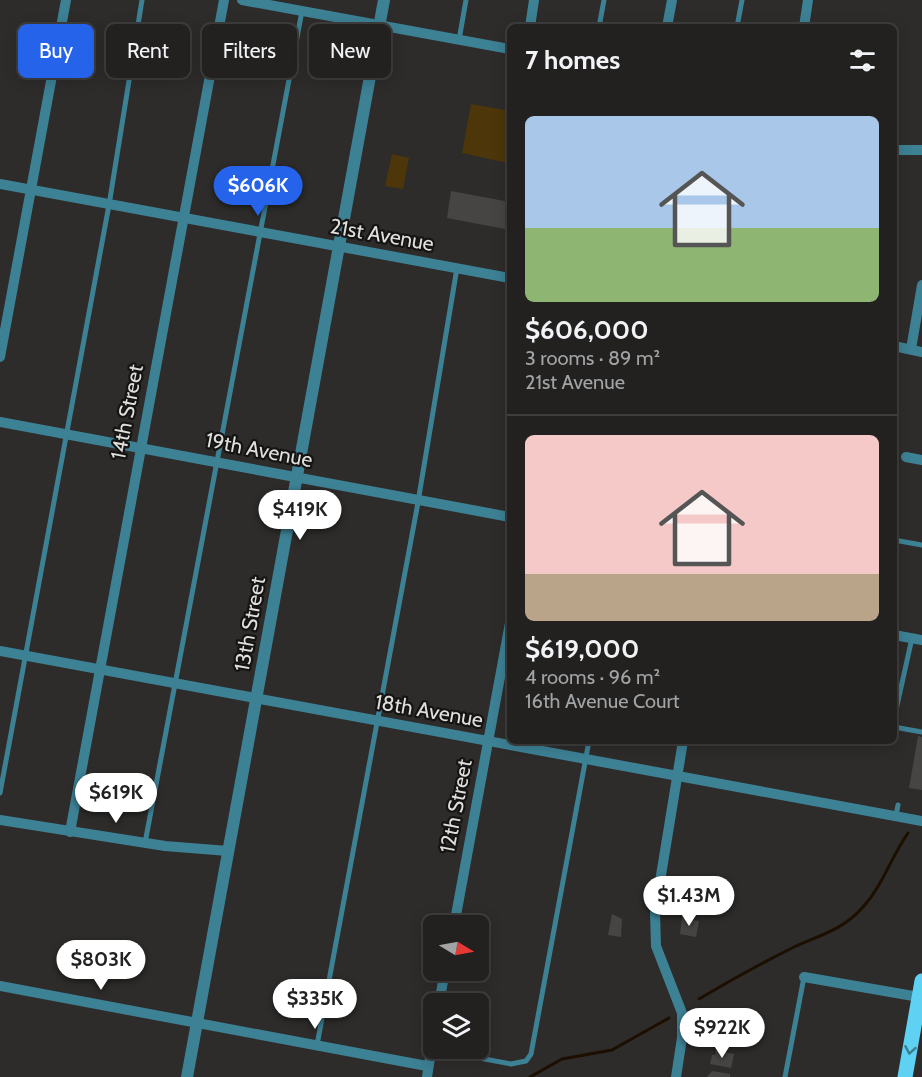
<!DOCTYPE html>
<meta charset="utf-8">
<style>
body{margin:0;font-family:Cabin,sans-serif;background:#2a2929;color:#f1f3f6;height:100vh;display:flex;flex-direction:column;font-size:22px;white-space:nowrap}
*{box-sizing:border-box;margin:0}
p{font-size:20px;color:#a2a3a5}
.icon{flex:none;width:33px;height:33px;fill:none;stroke:currentColor;stroke-width:2;stroke-linecap:round;stroke-linejoin:round}
.map{position:relative;flex:1;overflow:hidden}
.panel{position:absolute;left:507px;top:24px;width:390px;height:720px;display:flex;flex-direction:column;background:#222120;border-radius:9px;box-shadow:0 3px 15px #0003,0 0 0 2px #3f3e3e}
.panel>*{flex:none}
.guide{position:absolute;left:18px;top:24px;width:399px;height:54px;display:flex;gap:12px}
.needle{width:39px;rotate:100deg}
.buttons{position:absolute;left:423px;top:915px;display:grid;gap:12px}
.buttons a{display:grid;place-items:center;width:66px;height:66px;border-radius:9px;background:#222120;box-shadow:0 3px 15px #0003,0 0 0 2px #3f3e3e;font-size:30px}
.price{position:absolute;translate:-50% -51px;padding:0 14px;border-radius:21px;background:#fff;color:#222;font-size:20px;line-height:39px;filter:drop-shadow(0 2px 3px #0008)}
.price::after{content:'';position:absolute;left:50%;top:36px;width:18px;height:14px;margin-left:-9px;background:inherit;clip-path:polygon(0 0,100% 0,50% 100%)}
.price.on{background:#2563eb;color:#fff}
ul{padding:0;list-style:none}
li{display:grid;align-content:center;gap:12px;height:318px;padding:0 18px}
li+li{border-top:2px solid #3f3e3e}
li span{display:grid;place-items:center;height:186px;border-radius:9px;color:#555}
li>.icon{margin-inline-start:auto}
span .icon{width:108px;height:108px;fill:#fffc;stroke-width:1}
li b{font-size:26px}
h2{display:flex;justify-content:space-between;align-items:center;height:72px;padding:0 18px;font-size:26px}
.tag{padding:0 21px;border-radius:9px;background:#222120;box-shadow:0 3px 15px #0003,0 0 0 2px #3f3e3e;font-size:21px;line-height:54px}
.tag.on{background:#2563eb;color:#fff}
.map>svg:first-child{display:block}
.green{fill:#4d3609}
.lines{fill:none;stroke-linecap:round;stroke-linejoin:round}
.stream{stroke:#1c0f00;stroke-width:3}
.building{fill:#474543}
.service{stroke:#3d8195;stroke-width:5}
.minor{stroke:#3d8195;stroke-width:10}
.tertiary{stroke:#3d8195;stroke-width:12}
.primary{stroke:#5fd2f4;stroke-width:15}
.oneway{stroke:#3e7c8f}
.labels{text-anchor:middle;stroke-width:4.5;stroke-linejoin:round;paint-order:stroke}
.street-label{font-size:21px;fill:#dfdfdd;stroke:#151413}
</style>
<div class="map">
<svg width="922" height="1077" viewBox="0 0 922 1077">
<rect width="100%" height="100%" fill="#2d2c2a"/>
<g class="green">
<path d="M471,104L510,111L508,163L462,153Z"/>
<path d="M392,154L409,158L403,189L385,186Z"/>
</g>
<g class="lines">
<g class="stream">
<path d="M699,999C729,981 760,964 792,948C819,935 842,931 863,907C883,885 891,857 908,833"/>
<path d="M530,1077L562,1059L612,1050L669,1018"/>
</g>
</g>
<g class="building">
<path d="M451,191L510,202V230L447,218Z"/>
<path d="M918,736L922,737V790L909,788Z"/>
<path d="M696,893L703,894V906L708,907L707,915L684,910L685,900L689,901L690,895L696,896Z"/>
<path d="M712,898L724,900L722,915L709,913Z"/>
<path d="M612,914L622,919L621,937L608,935Z"/>
<path d="M682,918L699,921L696,937L680,934Z"/>
<path d="M716,1050L734,1054L731,1068L710,1064L712,1055H715Z"/>
<path d="M712,1071L730,1074V1077H707Z"/>
</g>
<g class="lines">
<g class="service">
<path d="M599,27L604,0"/>
<path d="M737,27L742,0"/>
<path d="M459,40L466,0"/>
<path d="M894,540L922,545"/>
<path d="M894,719L912,638"/>
<path d="M894,727L922,732"/>
<path d="M0,793L109,205L142,0"/>
<path d="M896,816L898,805"/>
<path d="M145,843L302,11"/>
<path d="M317,1045L417,508L457,268"/>
<path d="M431,1049L511,1064L526,1061L531,1054L589,741"/>
<path d="M785,1077L804,977"/>
</g>
<g class="minor">
<path d="M242,0L510,49"/>
<path d="M530,27L534,0"/>
<path d="M667,27L672,0"/>
<path d="M804,27L808,0"/>
<path d="M894,150H922"/>
<path d="M0,184L510,278"/>
<path d="M894,346L922,352"/>
<path d="M911,349L922,285"/>
<path d="M0,357L66,0"/>
<path d="M0,422L510,517"/>
<path d="M906,457L922,460"/>
<path d="M894,635L922,640"/>
<path d="M0,651L922,821"/>
<path d="M0,820L165,846L228,851"/>
<path d="M70,832L224,0"/>
<path d="M454,926L510,623"/>
<path d="M804,977L919,997"/>
<path d="M0,986L427,1066"/>
<path d="M439,1004L445,970"/>
<path d="M427,1077L434,1033"/>
<path d="M676,1077L682,1038V1013L656,946L655,912L683,741"/>
</g>
<path class="tertiary" d="M187,1077L384,0"/>
<path class="primary" d="M905,1077L922,981"/>
</g>
<defs><path id="oneway-chevron" d="M-2-3.5L2.5 0L-2 3.5" fill="none" stroke-width="1.6" stroke-linecap="round" stroke-linejoin="round" transform="scale(1.5)"/></defs>
<use class="oneway" href="#oneway-chevron" transform="translate(910 1050) rotate(100)"/>
<g class="labels">
<g class="street-label">
<text transform="translate(382 235) rotate(10)" y="7">21st Avenue</text>
<text transform="translate(127 412) rotate(-79)" y="7">14th Street</text>
<text transform="translate(259 450) rotate(11)" y="7">19th Avenue</text>
<text transform="translate(250 624) rotate(-80)" y="7">13th Street</text>
<text transform="translate(429 711) rotate(10)" y="7">18th Avenue</text>
<text transform="translate(456 806) rotate(-79)" y="7">12th Street</text>
</g>
</g>
</svg>
<div class="buttons">
<a><svg class="needle" viewBox="-14 -14 28 28"><path d="M0-13l5 13h-10z" fill="#e53935"/><path d="M0 13l5-13h-10z" fill="#a2a3a5"/></svg></a>
<a><svg class="icon" aria-label="layers" viewBox="0 0 24 24"><path d="M12 4l9 5-9 5-9-5zM3 14l9 5 9-5"/></svg></a>
</div>
<b class="price on" style="left:258px;top:217px">$606K</b>
<b class="price" style="left:300px;top:541px">$419K</b>
<b class="price" style="left:116px;top:824px">$619K</b>
<b class="price" style="left:689px;top:927px">$1.43M</b>
<b class="price" style="left:101px;top:991px">$803K</b>
<b class="price" style="left:315px;top:1030px">$335K</b>
<b class="price" style="left:722px;top:1059px">$922K</b>
<div class="guide">
<a class="tag on">Buy</a>
<a class="tag">Rent</a>
<a class="tag">Filters</a>
<a class="tag">New</a>
</div>
<section class="panel">
<h2>7 homes<svg class="icon" aria-label="filters" viewBox="0 0 24 24"><path d="M4 7h16M4 17h16"/><circle cx="9" cy="7" r="2"/><circle cx="15" cy="17" r="2"/></svg></h2>
<ul>
<li><span style="background:linear-gradient(#a9c7e8 60%,#8fb573 0)"><svg class="icon" aria-label="home" viewBox="0 0 24 24"><path d="M3 11l9-7 9 7M6 9v11h12V9"/></svg></span><div><b>$606,000</b><p>3 rooms · 89 m²</p><p>21st Avenue</p></div></li>
<li><span style="background:linear-gradient(#f6c9c9 75%,#b9a48a 0)"><svg class="icon" aria-label="home" viewBox="0 0 24 24"><path d="M3 11l9-7 9 7M6 9v11h12V9"/></svg></span><div><b>$619,000</b><p>4 rooms · 96 m²</p><p>16th Avenue Court</p></div></li>
</ul>
</section>
</div>
